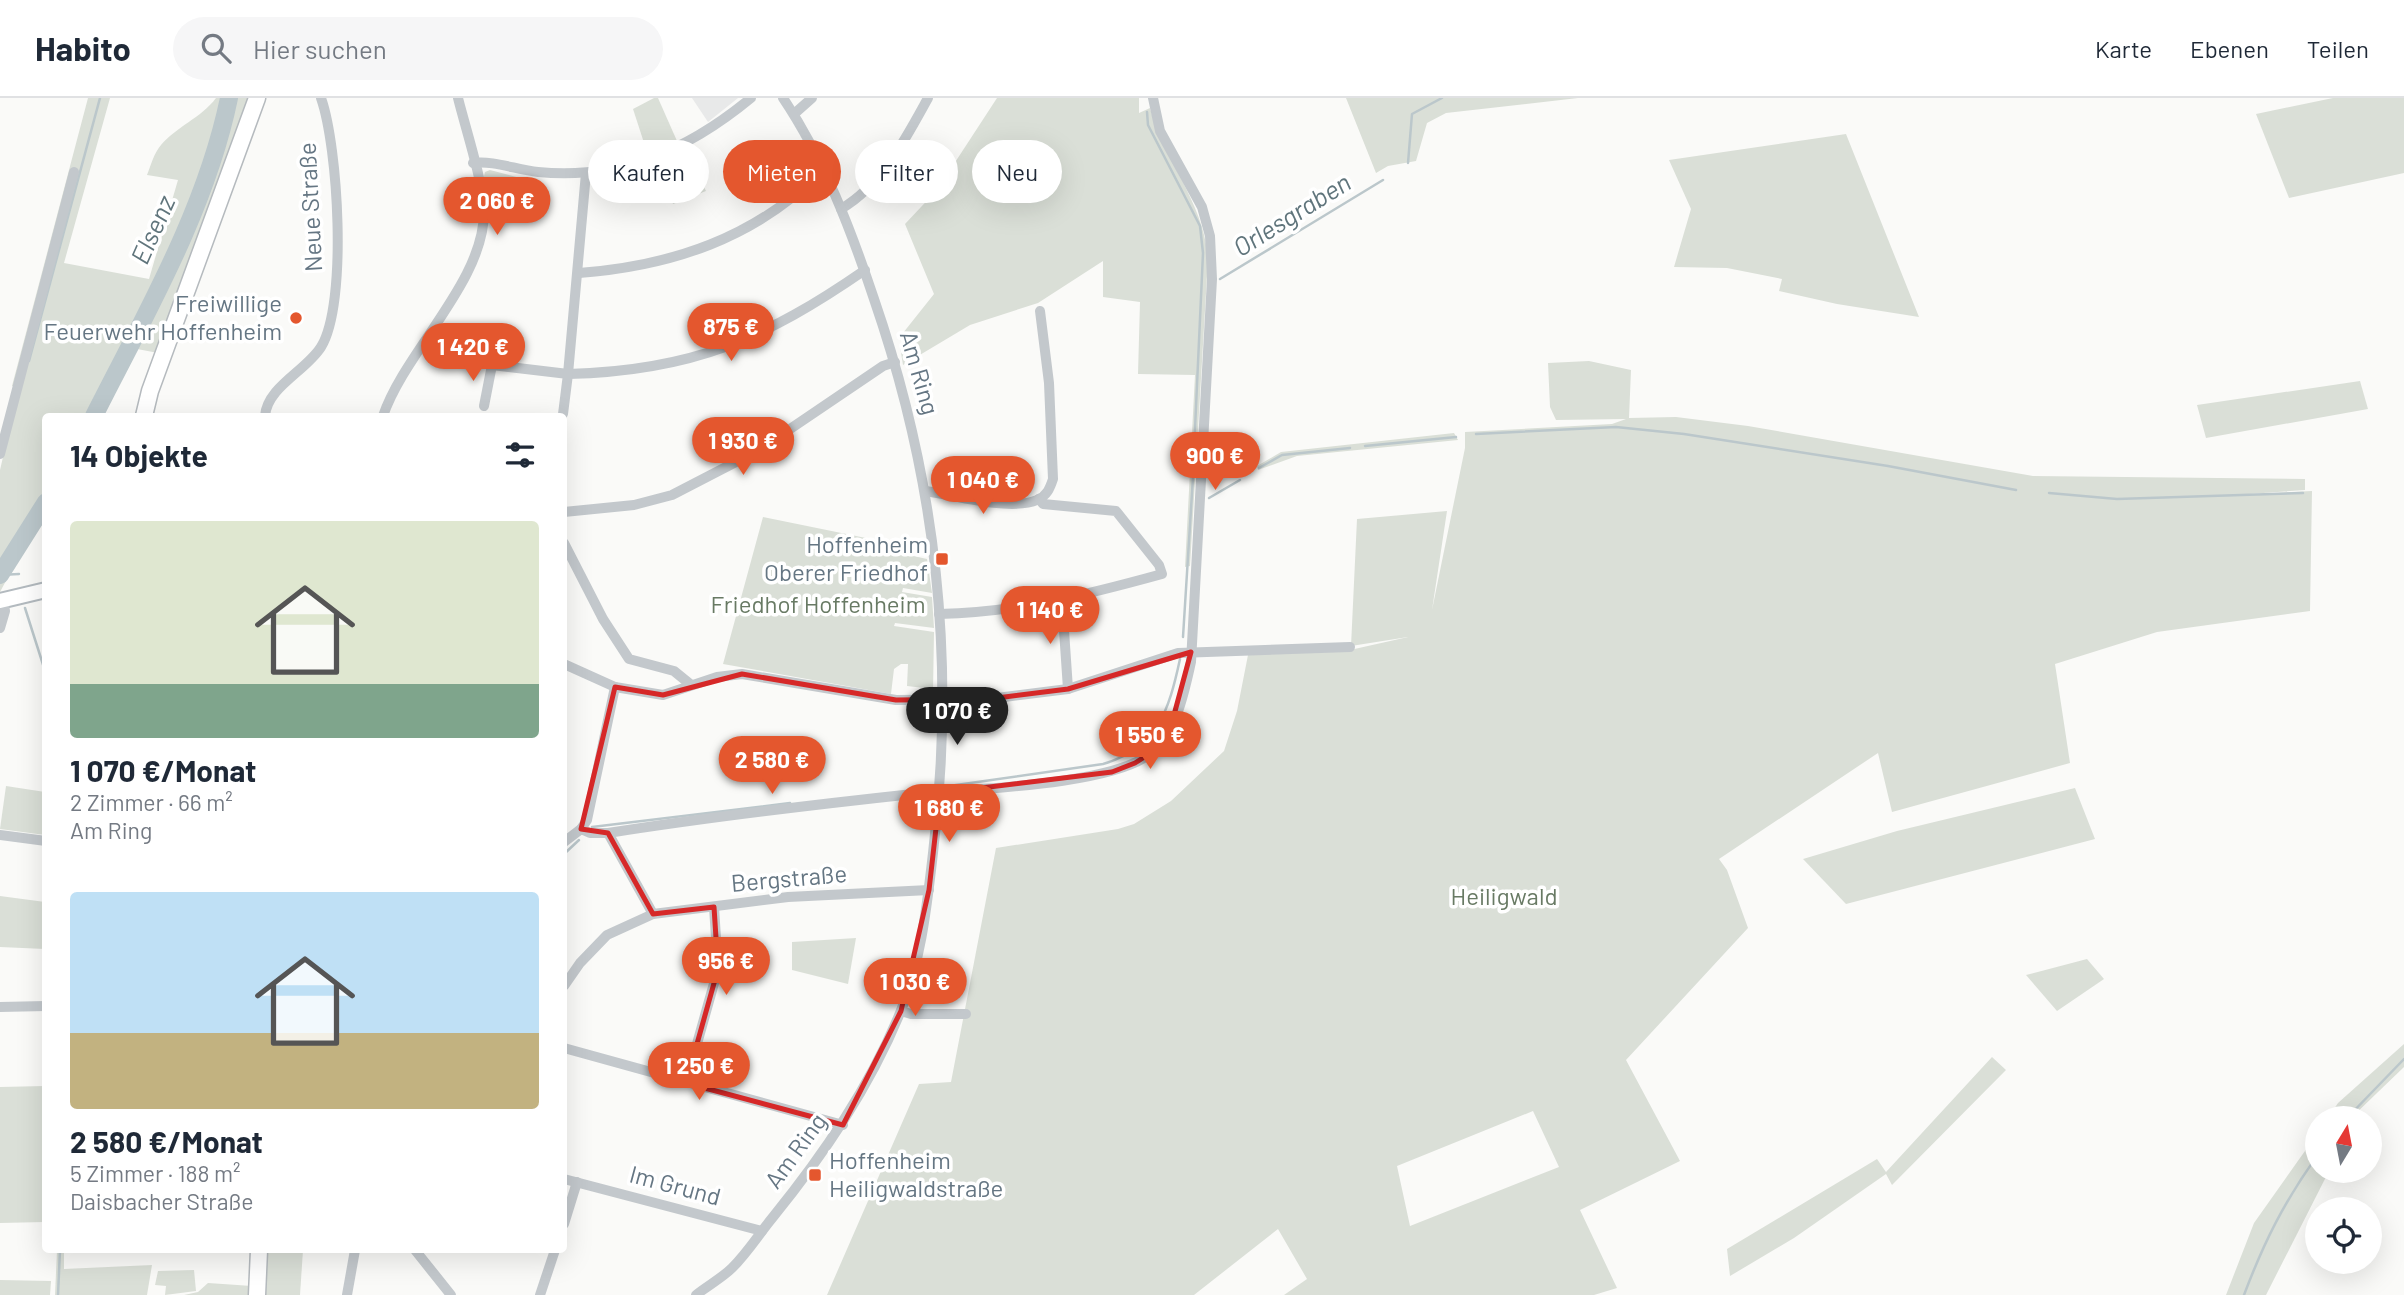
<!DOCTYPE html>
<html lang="de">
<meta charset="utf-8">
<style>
body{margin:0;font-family:Barlow,sans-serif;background:#f6f6f7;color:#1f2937;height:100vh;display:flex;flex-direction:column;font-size:26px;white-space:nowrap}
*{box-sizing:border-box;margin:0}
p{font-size:23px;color:#747a83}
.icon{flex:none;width:38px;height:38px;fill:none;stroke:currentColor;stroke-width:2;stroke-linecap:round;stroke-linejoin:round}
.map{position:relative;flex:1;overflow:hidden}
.details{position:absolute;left:42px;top:315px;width:525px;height:840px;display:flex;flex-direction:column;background:#fff;border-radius:7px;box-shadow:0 7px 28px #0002}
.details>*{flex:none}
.top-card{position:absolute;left:588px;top:42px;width:665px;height:63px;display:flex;gap:14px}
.needle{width:46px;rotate:10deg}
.controls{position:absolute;left:2305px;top:1008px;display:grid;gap:14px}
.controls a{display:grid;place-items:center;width:77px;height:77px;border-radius:50%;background:#fff;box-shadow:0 7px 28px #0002;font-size:35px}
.price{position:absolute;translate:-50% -60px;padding:0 16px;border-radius:24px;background:#e4572e;color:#fff;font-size:23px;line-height:46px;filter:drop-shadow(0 2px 4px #0008)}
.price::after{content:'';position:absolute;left:50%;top:42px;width:21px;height:16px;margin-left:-10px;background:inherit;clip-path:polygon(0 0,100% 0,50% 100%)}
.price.active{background:#222;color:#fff}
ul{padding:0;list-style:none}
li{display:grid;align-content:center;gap:14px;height:371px;padding:0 28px}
li span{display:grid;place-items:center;height:217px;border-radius:7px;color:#555}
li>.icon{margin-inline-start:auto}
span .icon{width:126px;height:126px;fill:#fffc;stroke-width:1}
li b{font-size:30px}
h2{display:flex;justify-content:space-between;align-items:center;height:84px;padding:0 28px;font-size:30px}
.pill{padding:0 24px;border-radius:32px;background:#fff;box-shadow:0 7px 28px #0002;font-size:24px;line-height:63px}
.pill.active{background:#e4572e;color:#fff}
header{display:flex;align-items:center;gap:42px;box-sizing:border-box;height:98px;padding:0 35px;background:#fff;border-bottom:2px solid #e0e1e3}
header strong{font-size:33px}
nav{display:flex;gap:38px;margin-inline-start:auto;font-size:24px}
.search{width:490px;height:63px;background:#f6f6f7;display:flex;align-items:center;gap:18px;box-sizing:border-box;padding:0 24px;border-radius:38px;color:#747a83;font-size:26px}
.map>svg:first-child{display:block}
.built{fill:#e8e9e9}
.green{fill:#dadfd7;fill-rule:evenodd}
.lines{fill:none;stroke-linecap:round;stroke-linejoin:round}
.stream{stroke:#bbc7cb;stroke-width:2.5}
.river{stroke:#bbc7cb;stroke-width:18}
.secondary-casing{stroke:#b3babf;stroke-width:18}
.primary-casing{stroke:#b5babe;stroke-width:19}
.street{stroke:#c3c8cc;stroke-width:10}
.secondary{stroke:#fff;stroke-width:14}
.primary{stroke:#fff;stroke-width:16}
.marked{fill:none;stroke:#d62828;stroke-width:5;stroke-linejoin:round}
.poi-dot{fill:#e4572e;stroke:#fff;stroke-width:2.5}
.labels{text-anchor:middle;stroke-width:7;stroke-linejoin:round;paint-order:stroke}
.street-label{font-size:24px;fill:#657683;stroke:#fff}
.poi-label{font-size:24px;fill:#657683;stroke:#fff;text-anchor:end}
.park-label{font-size:24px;fill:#687a64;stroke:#fff}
.water-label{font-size:26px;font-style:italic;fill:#60757c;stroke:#fff}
</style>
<header>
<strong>Habito</strong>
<div class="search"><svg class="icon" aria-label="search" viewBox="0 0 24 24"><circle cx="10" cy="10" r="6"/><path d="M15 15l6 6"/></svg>Hier suchen</div>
<nav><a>Karte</a><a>Ebenen</a><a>Teilen</a></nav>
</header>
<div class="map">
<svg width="2404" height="1197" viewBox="0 0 2404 1197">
<rect width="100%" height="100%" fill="#fafaf8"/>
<path class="built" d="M692,0H738L708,24Z"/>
<g class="green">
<path d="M88,0H110L64,165L149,181L178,82L147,77C151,67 154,55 161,47C176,29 201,20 216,0H252L158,255L132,250L95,318H46L45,410L0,494V372L19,290L12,288Z"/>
<path d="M654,0H658L677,43L647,54L633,11Z"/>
<path d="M997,0H1139V15L1150,10C1164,63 1204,104 1208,161L1190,468L1185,469L1195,277L1138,276L1140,204L1103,199V163L1038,205L970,227L903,267L900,248L905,245L903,235L934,196L905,126L937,92Z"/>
<path d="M1346,0H1578L1446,15L1427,25L1416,63L1388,68L1376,75Z"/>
<path d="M2333,0H2404V75L2289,100L2256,16Z"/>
<path d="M1846,36L1919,219L1837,206L1779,193L1782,181L1727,170L1674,169L1691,111L1669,62Z"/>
<path d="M686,53L706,93L673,106L657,64Z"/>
<path d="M490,72L524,81L518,113L488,110L483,82L485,74Z"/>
<path d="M1589,263L1631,272L1629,320L1676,319L1748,328L2033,378L2305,381V392L2235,397L2312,393L2310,513L2157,534L2055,566L2070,665L1892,714L1878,655L1719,761L1727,772L1748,830L1626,962L1680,1063L1580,1112L1617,1190L1594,1197H1284L1307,1181L1278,1131L1194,1197H827L919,986L951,984L996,750L1118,731L1134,726L1171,703L1224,653L1237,613L1248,557L1350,552L1408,539L1351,548L1357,421L1447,413L1432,512L1465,350V334L1612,326L1626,321L1556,322L1550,309L1548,265ZM1533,1013L1559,1069L1410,1128L1397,1068Z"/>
<path d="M2360,283L2368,311L2206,340L2197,307Z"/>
<path d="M1454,335L1458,342L1297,358L1258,372L1257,368L1281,354Z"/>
<path d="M763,419L910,449L909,457L927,461L932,495L903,490L902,494L932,499L934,530L895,525L894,528L934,534L933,594L924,597V590L907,588L908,566H901L894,571L891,596L723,566Z"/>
<path d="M6,688L45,694V737L0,731Z"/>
<path d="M2075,690L2095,741L1846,806L1803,761L1897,733Z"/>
<path d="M0,798L45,804V851L0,849Z"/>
<path d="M856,840L848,886L792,872V844Z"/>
<path d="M2087,861L2104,881L2057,913L2026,877Z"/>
<path d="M2404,946V969L2351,1020H2328L2338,1005Z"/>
<path d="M1992,959L2006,972L1892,1087L1886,1076L1794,1140L1730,1178L1727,1151L1877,1061L1886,1074Z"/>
<path d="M45,988V1124L0,1125V989Z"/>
<path d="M2317,1036V1073H2329L2266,1197H2226L2254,1125Z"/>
<path d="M57,1152H64V1171L152,1167L147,1197H55Z"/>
<path d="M266,1152H303L300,1197H265Z"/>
<path d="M194,1172L196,1193L165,1197L166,1188L155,1187L158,1173Z"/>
<path d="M0,1182L51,1183L50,1197H0Z"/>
<path d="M208,1185L252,1188L251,1197H184L198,1194Z"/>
</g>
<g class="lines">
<g class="stream">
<path d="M1147,14L1148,27L1200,128L1203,155L1194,353"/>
<path d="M1408,65L1412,16L1442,0"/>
<path d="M1220,181L1383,82"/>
<path d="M29,263L100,0"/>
<path d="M1476,336L1616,329L1684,336L1888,368L2016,392"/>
<path d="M1365,348L1456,339"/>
<path d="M1259,370L1282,357L1350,350"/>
<path d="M2049,395L2117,401L2303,395"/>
<path d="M1209,400L1240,382"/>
<path d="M0,477L19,476"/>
<path d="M25,510L46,576"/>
<path d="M1183,539L1194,363"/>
<path d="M949,688L1103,666C1158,650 1169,612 1180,561"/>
<path d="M915,691L933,689"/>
<path d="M592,729L790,705"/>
<path d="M564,756L579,742"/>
<path d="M2347,1020L2404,961"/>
<path d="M58,1197L60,1152"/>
<path d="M2244,1197C2264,1144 2284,1104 2317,1058"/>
</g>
<g class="river">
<path d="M94,318C145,217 206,112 229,0"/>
<path d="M0,477L46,404"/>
</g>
<g class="secondary-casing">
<path id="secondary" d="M0,503L46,492"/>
</g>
<g class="primary-casing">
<g id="primary">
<path d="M144,318L150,293L257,0"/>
<path d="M257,1197L259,1152"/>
</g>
</g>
<g class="street">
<path d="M794,16L812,0"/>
<path d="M473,65C493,62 517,72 538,74C621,82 688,52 751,0"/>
<path d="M586,75L568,276C692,273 765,241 865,172"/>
<path d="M841,111C882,87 906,40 928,0"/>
<path d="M579,175C672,168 755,140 822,73"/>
<path d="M463,258L492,267L568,276L563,316"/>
<path d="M484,308L492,267"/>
<path d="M265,318C267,289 306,273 321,249C348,205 338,48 321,0"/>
<path d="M383,318C405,253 484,184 484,114C483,83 466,32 458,0"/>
<path d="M0,356L74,74"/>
<path d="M926,393C954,398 1012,413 1037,402C1047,398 1050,390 1053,381L1049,285L1040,213"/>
<path d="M564,414L634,407L672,397L759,352L883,268L895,264"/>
<path d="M564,445L603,521L629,561L674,573L690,586"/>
<path d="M1062,503L1068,591"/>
<path d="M939,516C1018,514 1086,497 1162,476L1159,467L1116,413L1043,406L1039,401"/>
<path d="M0,530L5,513L3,502"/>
<path d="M564,566L615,589L663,597L717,579L742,576L896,602L989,601L1068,591L1178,555L1350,549"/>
<path d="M581,731L590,735H608C709,719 811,707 913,696C967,691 1112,688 1151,655C1177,633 1184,595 1191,564L1212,181L1210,138L1202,109L1160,33L1153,0"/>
<path d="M608,735L653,816"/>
<path d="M0,737L46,743"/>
<path d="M564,744L581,731L587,722L615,589"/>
<path d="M564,888L580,865L607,837L653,816L788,799L929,792"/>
<path d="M0,909L46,908"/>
<path d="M901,913L911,916H966"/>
<path d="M564,950L843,1027"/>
<path d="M686,985L718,871L714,809"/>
<path d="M564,1081L762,1133"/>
<path d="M564,1126L577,1084"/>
<path d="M415,1152L451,1197"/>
<path d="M347,1197L355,1152"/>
<path d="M540,1197L555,1152"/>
<path d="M696,1197C707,1188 722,1180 732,1170C748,1154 759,1136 773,1119C824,1056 869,990 900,915C921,865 927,807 933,755C956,563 937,384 874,201C851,132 824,61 783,0"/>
</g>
<use href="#secondary" class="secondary"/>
<use href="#primary" class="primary"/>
</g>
<path class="marked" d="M1191,554L1171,628L1152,654L1135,665L1112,674L940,695L929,792L901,913L843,1027L686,985L718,871L714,809L653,816L608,735L581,731L615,589L663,597L742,576L896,602L989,601L1068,591Z"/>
<g class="poi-dot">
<circle cx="296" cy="220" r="7"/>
<rect x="935" y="454" width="14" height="14" rx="3.5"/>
<rect x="808" y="1070" width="14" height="14" rx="3.5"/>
</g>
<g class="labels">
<g class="street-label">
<text transform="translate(311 109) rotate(-93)" y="8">Neue Straße</text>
<text transform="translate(919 275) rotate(74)" y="8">Am Ring</text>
<text transform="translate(789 781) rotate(-5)" y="8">Bergstraße</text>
<text transform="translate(796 1053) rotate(-54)" y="8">Am Ring</text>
<text transform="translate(675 1088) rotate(15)" y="8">Im Grund</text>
</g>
<g class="poi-label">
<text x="282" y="214">Freiwillige<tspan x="282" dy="28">Feuerwehr Hoffenheim</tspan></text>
<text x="928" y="455">Hoffenheim<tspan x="928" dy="28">Oberer Friedhof</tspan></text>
<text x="829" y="1071" text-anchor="start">Hoffenheim<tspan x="829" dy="28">Heiligwaldstraße</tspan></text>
</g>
<g class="park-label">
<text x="818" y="515">Friedhof Hoffenheim</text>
<text x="1504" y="807">Heiligwald</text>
</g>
<g class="water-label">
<text transform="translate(1292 117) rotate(-32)" y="9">Orlesgraben</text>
<text transform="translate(153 132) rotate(-66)" y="9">Elsenz</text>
</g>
</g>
</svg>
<div class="controls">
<a><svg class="needle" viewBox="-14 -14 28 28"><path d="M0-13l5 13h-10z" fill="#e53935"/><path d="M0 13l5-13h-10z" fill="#747a83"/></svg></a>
<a><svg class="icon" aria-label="locate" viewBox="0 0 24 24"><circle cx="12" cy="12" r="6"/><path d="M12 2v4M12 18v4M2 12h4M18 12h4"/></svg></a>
</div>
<b class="price" style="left:497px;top:139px">2 060 €</b>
<b class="price" style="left:731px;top:265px">875 €</b>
<b class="price" style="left:473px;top:285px">1 420 €</b>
<b class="price" style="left:743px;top:379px">1 930 €</b>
<b class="price" style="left:1215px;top:394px">900 €</b>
<b class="price" style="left:983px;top:418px">1 040 €</b>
<b class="price" style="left:1050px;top:548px">1 140 €</b>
<b class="price active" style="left:957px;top:649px">1 070 €</b>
<b class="price" style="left:1150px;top:673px">1 550 €</b>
<b class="price" style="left:772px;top:698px">2 580 €</b>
<b class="price" style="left:949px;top:746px">1 680 €</b>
<b class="price" style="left:726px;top:899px">956 €</b>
<b class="price" style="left:915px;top:920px">1 030 €</b>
<b class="price" style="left:699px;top:1004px">1 250 €</b>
<div class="top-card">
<a class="pill">Kaufen</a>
<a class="pill active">Mieten</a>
<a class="pill">Filter</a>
<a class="pill">Neu</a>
</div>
<section class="details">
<h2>14 Objekte<svg class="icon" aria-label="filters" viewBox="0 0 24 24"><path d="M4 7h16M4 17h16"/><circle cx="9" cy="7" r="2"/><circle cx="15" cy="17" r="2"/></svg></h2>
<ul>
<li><span style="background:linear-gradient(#dfe7d0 75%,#7fa58c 0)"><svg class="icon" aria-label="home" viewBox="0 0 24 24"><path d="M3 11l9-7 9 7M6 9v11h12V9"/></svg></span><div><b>1 070 €/Monat</b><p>2 Zimmer · 66 m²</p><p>Am Ring</p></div></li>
<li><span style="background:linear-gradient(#bfe0f5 65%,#c2b280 0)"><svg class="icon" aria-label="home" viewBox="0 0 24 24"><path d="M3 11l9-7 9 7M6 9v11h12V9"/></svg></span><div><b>2 580 €/Monat</b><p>5 Zimmer · 188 m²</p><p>Daisbacher Straße</p></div></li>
</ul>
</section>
</div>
